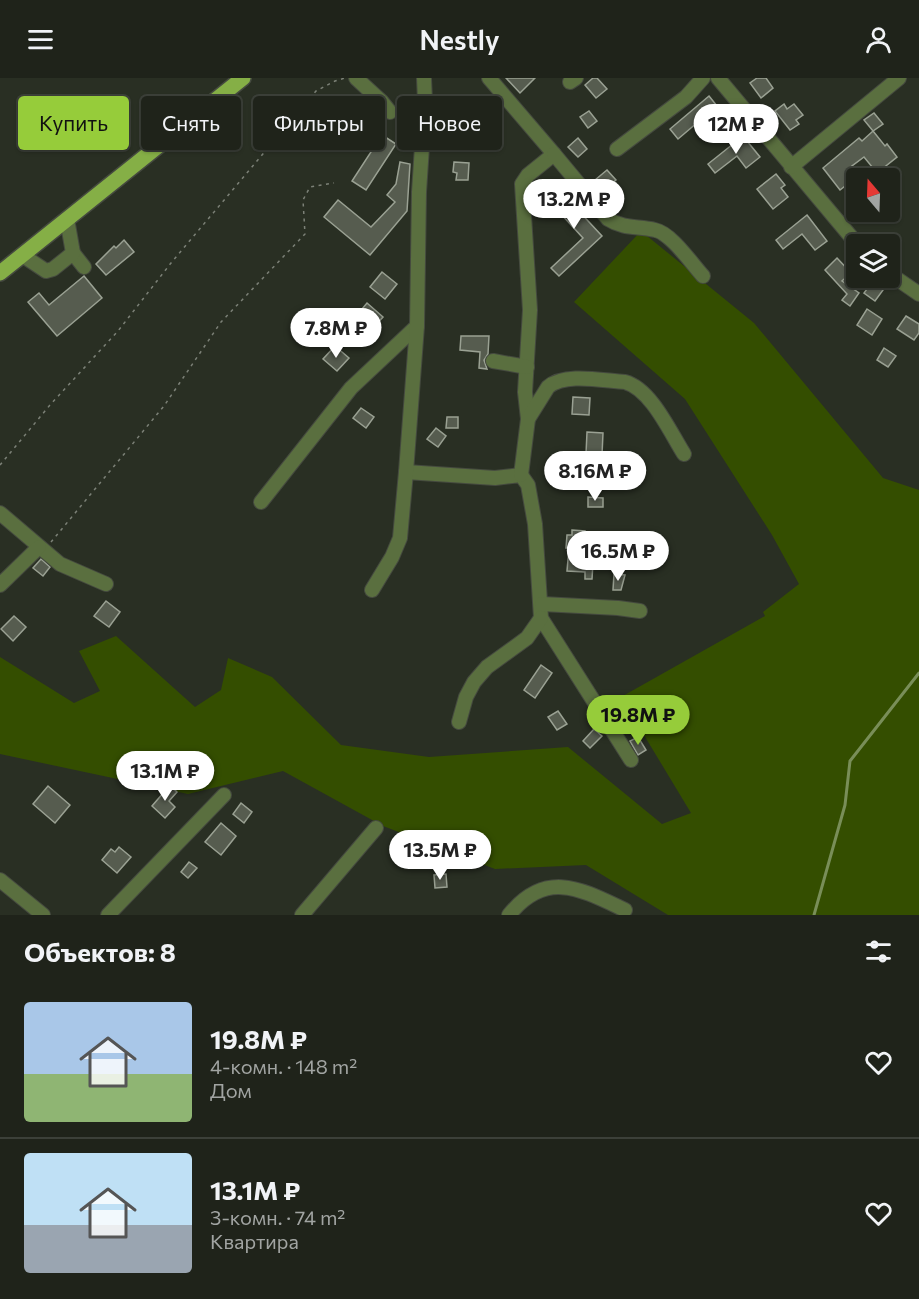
<!DOCTYPE html>
<html lang="ru">
<meta charset="utf-8">
<style>
body{margin:0;font-family:Commissioner,sans-serif;background:#2c2f27;color:#f1f3f6;height:100vh;display:flex;flex-direction:column;font-size:22px;white-space:nowrap}
*{box-sizing:border-box;margin:0}
p{font-size:20px;color:#a1a4a2}
.icon{flex:none;width:33px;height:33px;fill:none;stroke:currentColor;stroke-width:2;stroke-linecap:round;stroke-linejoin:round}
.map{position:relative;height:837px;overflow:hidden}
.side{display:flex;flex-direction:column;background:#1f231a;flex:1}
.side>*{flex:none}
.banner{position:absolute;left:18px;top:18px;width:600px;height:54px;display:flex;gap:12px}
.needle{width:39px;rotate:341deg}
.fabs{position:absolute;left:846px;top:90px;display:grid;gap:12px}
.fabs a{display:grid;place-items:center;width:54px;height:54px;border-radius:6px;background:#1f231a;box-shadow:0 2px 4px #0004,0 0 0 2px #3c4039;font-size:30px}
.price{position:absolute;translate:-50% -51px;padding:0 14px;border-radius:21px;background:#fff;color:#222;font-size:20px;line-height:39px;filter:drop-shadow(0 2px 3px #0008)}
.price::after{content:'';position:absolute;left:50%;top:36px;width:18px;height:14px;margin-left:-9px;background:inherit;clip-path:polygon(0 0,100% 0,50% 100%)}
.price.selected{background:#96cc3a;color:#111}
ul{padding:0;list-style:none}
li{display:flex;align-items:center;gap:18px;height:150px;padding:0 24px}
li+li{border-top:2px solid #3c4039}
li span{display:grid;place-items:center;flex:none;width:168px;height:120px;border-radius:6px;color:#555}
li>.icon{margin-inline-start:auto}
span .icon{width:72px;height:72px;fill:#fffc;stroke-width:1}
li b{font-size:26px}
h2{display:flex;justify-content:space-between;align-items:center;height:72px;padding:0 24px;font-size:26px}
.tag{padding:0 21px;border-radius:6px;background:#1f231a;box-shadow:0 2px 4px #0004,0 0 0 2px #3c4039;font-size:21px;line-height:54px}
.tag.selected{background:#96cc3a;color:#111}
header{display:flex;justify-content:space-between;align-items:center;height:78px;padding:0 24px;background:#1f231a;font-size:27px;font-weight:600}
.map>svg:first-child{display:block}
.green{fill:#344e00}
.lines{fill:none;stroke-linecap:round;stroke-linejoin:round}
.stream{stroke:#798e58;stroke-width:3}
.building{fill:#565c4f;stroke:#9aa193;stroke-width:1.5}
.minor-casing{stroke:#454a3f;stroke-width:16}
.major-casing{stroke:#454a3f;stroke-width:18}
.path{stroke:#7c8177;stroke-width:1.5;stroke-dasharray:3 4.5;stroke-linecap:butt}
.minor{stroke:#5a6f3f;stroke-width:14}
.major{stroke:#85af46;stroke-width:15}
</style>
<header><svg class="icon" aria-label="menu" viewBox="0 0 24 24"><path d="M4 6h16M4 12h16M4 18h16"/></svg>Nestly<svg class="icon" aria-label="person" viewBox="0 0 24 24"><circle cx="12" cy="8" r="4"/><path d="M4 21q1-7 8-7t8 7"/></svg></header>
<div class="map">
<svg width="919" height="837" viewBox="0 0 919 837">
<rect width="100%" height="100%" fill="#292f23"/>
<path class="green" d="M641,153L754,245L883,400L919,412V837H668L586,787L495,791L383,748L283,693L188,716L0,676V579L74,625L100,613L79,573L116,558L195,629L221,612L228,580L272,599L341,667L429,679L568,669L662,746L691,735L621,619L765,538L763,534L799,506L772,457L685,321L574,224Z"/>
<g class="lines">
<path class="stream" d="M814,837L845,727L850,683L919,595"/>
</g>
<g class="building">
<path d="M506,0H535L520,15Z"/>
<path d="M593,0H597L607,11L596,20L585,7Z"/>
<path d="M757,0H766L773,10L761,20L750,5Z"/>
<path d="M443,18L466,19V28H463L462,42L471,43L469,62L450,61V27H443Z"/>
<path d="M709,18L717,28L715,30L726,43L709,57L698,44L678,61L670,51Z"/>
<path d="M784,26L787,31L794,26L803,37L796,42L799,46L790,52L775,33Z"/>
<path d="M589,33L597,43L588,50L580,39Z"/>
<path d="M874,35L883,46L873,53L864,42Z"/>
<path d="M873,53L885,68L887,66L897,79L877,95L864,79L852,88L859,97L840,112L823,90L859,60L862,63Z"/>
<path d="M382,57L396,66L366,112L352,103Z"/>
<path d="M743,58L760,79L746,90L737,78L715,95L708,86Z"/>
<path d="M578,60L587,71L578,79L568,69Z"/>
<path d="M400,84L410,86L407,133L370,177L324,139L338,122L371,149L395,124L387,117L396,106Z"/>
<path d="M454,84L469,85L468,102H456L457,95L453,94Z"/>
<path d="M607,92L616,102L604,113L595,102Z"/>
<path d="M776,96L785,107L781,110L788,119L773,131L757,111Z"/>
<path d="M563,103L570,111L564,117L602,158L559,198L551,190L583,160L561,136L566,132L551,114Z"/>
<path d="M807,137L827,163L815,172L802,156L783,171L776,162Z"/>
<path d="M124,162L134,174L106,197L96,186L114,168L116,170Z"/>
<path d="M837,180L851,195L842,203L859,215L850,228L842,222L847,216L825,192Z"/>
<path d="M382,194L397,206L385,221L370,209Z"/>
<path d="M84,198L102,220L57,258L28,224L39,215L49,227Z"/>
<path d="M875,200L886,208L875,223L864,215Z"/>
<path d="M367,225L383,239L372,251L357,237Z"/>
<path d="M867,231L882,241L872,257L857,247Z"/>
<path d="M906,238L919,246V255L914,262L897,251Z"/>
<path d="M461,258H489L488,276L484,282L487,291L479,290L480,274L460,272Z"/>
<path d="M335,268L349,280L337,293L323,281Z"/>
<path d="M884,270L896,278L888,289L877,282Z"/>
<path d="M573,319L590,320L589,337L572,336Z"/>
<path d="M361,330L374,339L366,350L353,340Z"/>
<path d="M447,339H458V350H446Z"/>
<path d="M436,350L446,358L438,369L427,361Z"/>
<path d="M587,354L603,355L602,377L586,376Z"/>
<path d="M588,419L603,420V429H588Z"/>
<path d="M572,452L585,453L583,484L593,485L592,501H585V494L567,493L569,470H566L567,457H572Z"/>
<path d="M41,481L50,489L43,498L33,490Z"/>
<path d="M614,496L625,497L621,512H613Z"/>
<path d="M106,523L120,534L109,549L94,538Z"/>
<path d="M14,538L26,549L13,563L1,551Z"/>
<path d="M541,587L552,595L535,620L524,612Z"/>
<path d="M558,633L567,646L557,652L548,639Z"/>
<path d="M594,651L602,658L590,670L583,663Z"/>
<path d="M638,659L646,672L638,677L630,663Z"/>
<path d="M170,707L177,714L169,723L175,729L165,740L152,728Z"/>
<path d="M48,708L70,727L55,745L33,726Z"/>
<path d="M241,725L252,734L244,745L233,736Z"/>
<path d="M221,745L236,758L221,777L205,764Z"/>
<path d="M411,760L431,764L426,785L407,780Z"/>
<path d="M119,769L131,779L117,795L102,782L111,771L115,774Z"/>
<path d="M189,784L197,790L188,800L181,794Z"/>
<path d="M446,796L447,809L435,810L434,797Z"/>
</g>
<g class="lines">
<g class="minor-casing">
<g id="minor">
<path d="M356,0L382,24L390,34"/>
<path d="M489,0L554,76L528,97L522,106L530,232L525,314L528,341"/>
<path d="M718,0L857,166"/>
<path d="M570,4L576,0"/>
<path d="M617,71L686,19L703,0"/>
<path d="M554,76L608,141C624,151 637,148 655,152C671,155 692,186 703,198"/>
<path d="M791,89L899,0"/>
<path d="M73,175L84,189"/>
<path d="M22,177L46,193L53,191L73,175L67,141"/>
<path d="M890,196L919,216"/>
<path d="M493,283L527,289"/>
<path d="M406,394L495,400L521,397L528,407L535,446L541,540L631,682"/>
<path d="M521,397L528,341L548,309C565,294 604,303 625,304C651,311 670,354 684,376"/>
<path d="M261,424L351,310L417,248"/>
<path d="M0,435L60,486L106,506"/>
<path d="M0,507L39,469"/>
<path d="M372,512L392,479L400,460L406,394L417,248L419,114L425,23L424,0"/>
<path d="M542,526L618,530L640,533"/>
<path d="M459,644L466,619L474,604L487,589L527,560L541,540"/>
<path d="M0,802L43,837"/>
<path d="M108,837L224,717"/>
<path d="M302,837L376,750"/>
<path d="M509,837C546,791 581,811 625,832"/>
</g>
</g>
<g class="major-casing">
<path id="major" d="M0,195L243,0"/>
</g>
<g class="path">
<path d="M0,387L50,327L118,253L171,185L316,13L335,3L345,0"/>
<path d="M51,464L164,328L221,244L305,156L303,122L310,109L334,105"/>
</g>
<use href="#minor" class="minor"/>
<use href="#major" class="major"/>
</g>
</svg>
<div class="fabs">
<a><svg class="needle" viewBox="-14 -14 28 28"><path d="M0-13l5 13h-10z" fill="#e53935"/><path d="M0 13l5-13h-10z" fill="#a1a4a2"/></svg></a>
<a><svg class="icon" aria-label="layers" viewBox="0 0 24 24"><path d="M12 4l9 5-9 5-9-5zM3 14l9 5 9-5"/></svg></a>
</div>
<b class="price" style="left:736px;top:77px">12M ₽</b>
<b class="price" style="left:574px;top:152px">13.2M ₽</b>
<b class="price" style="left:336px;top:281px">7.8M ₽</b>
<b class="price" style="left:595px;top:424px">8.16M ₽</b>
<b class="price" style="left:618px;top:504px">16.5M ₽</b>
<b class="price selected" style="left:638px;top:668px">19.8M ₽</b>
<b class="price" style="left:165px;top:724px">13.1M ₽</b>
<b class="price" style="left:440px;top:803px">13.5M ₽</b>
<div class="banner">
<a class="tag selected">Купить</a>
<a class="tag">Снять</a>
<a class="tag">Фильтры</a>
<a class="tag">Новое</a>
</div>
</div>
<section class="side">
<h2>Объектов: 8<svg class="icon" aria-label="filters" viewBox="0 0 24 24"><path d="M4 7h16M4 17h16"/><circle cx="9" cy="7" r="2"/><circle cx="15" cy="17" r="2"/></svg></h2>
<ul>
<li><span style="background:linear-gradient(#a9c7e8 60%,#8fb573 0)"><svg class="icon" aria-label="home" viewBox="0 0 24 24"><path d="M3 11l9-7 9 7M6 9v11h12V9"/></svg></span><div><b>19.8M ₽</b><p>4-комн. · 148 m²</p><p>Дом</p></div><svg class="icon" aria-label="heart" viewBox="0 0 24 24"><path d="M12 20l-8-8c-3-5 5-10 8-4 3-6 11-1 8 4z"/></svg></li>
<li><span style="background:linear-gradient(#bfe0f5 60%,#9aa5b1 0)"><svg class="icon" aria-label="home" viewBox="0 0 24 24"><path d="M3 11l9-7 9 7M6 9v11h12V9"/></svg></span><div><b>13.1M ₽</b><p>3-комн. · 74 m²</p><p>Квартира</p></div><svg class="icon" aria-label="heart" viewBox="0 0 24 24"><path d="M12 20l-8-8c-3-5 5-10 8-4 3-6 11-1 8 4z"/></svg></li>
</ul>
</section>
